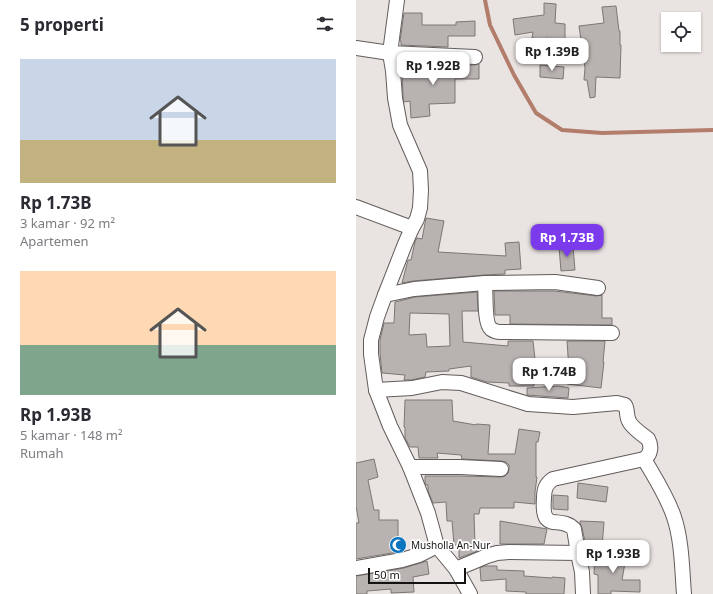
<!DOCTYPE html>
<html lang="id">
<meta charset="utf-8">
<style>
body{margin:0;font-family:"Noto Sans",sans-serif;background:#f2f2f3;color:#2b2b33;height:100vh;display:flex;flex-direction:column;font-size:15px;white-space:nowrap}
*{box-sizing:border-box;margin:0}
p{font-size:13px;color:#7c7c81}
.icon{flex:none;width:22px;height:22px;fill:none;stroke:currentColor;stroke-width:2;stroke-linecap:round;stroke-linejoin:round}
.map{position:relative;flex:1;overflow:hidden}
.drawer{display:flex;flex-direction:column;background:#fff;width:356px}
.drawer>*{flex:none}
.fabs{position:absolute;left:305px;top:12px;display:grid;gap:8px}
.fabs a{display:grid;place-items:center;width:40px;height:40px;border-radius:0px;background:#fff;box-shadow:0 1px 3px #0004;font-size:20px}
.scale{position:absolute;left:12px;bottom:10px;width:98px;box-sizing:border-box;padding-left:4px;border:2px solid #151312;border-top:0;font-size:11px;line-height:14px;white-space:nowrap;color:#151312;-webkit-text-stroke:3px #fff;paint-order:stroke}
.price{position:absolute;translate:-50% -34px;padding:0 9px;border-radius:8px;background:#fff;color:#222;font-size:13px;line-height:26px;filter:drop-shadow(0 1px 2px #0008)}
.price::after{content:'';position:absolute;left:50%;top:24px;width:12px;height:9px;margin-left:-6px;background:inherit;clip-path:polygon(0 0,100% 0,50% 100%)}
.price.on{background:#7c3aed;color:#fff}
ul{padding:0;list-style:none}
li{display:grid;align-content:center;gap:8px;height:212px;padding:0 20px}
li span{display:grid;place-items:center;height:124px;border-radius:0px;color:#555}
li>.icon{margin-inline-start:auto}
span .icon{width:72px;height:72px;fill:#fffc;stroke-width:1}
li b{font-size:17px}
h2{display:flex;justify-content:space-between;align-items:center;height:48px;padding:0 20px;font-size:17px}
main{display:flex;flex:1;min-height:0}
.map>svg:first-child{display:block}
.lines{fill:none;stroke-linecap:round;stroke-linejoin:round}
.stream{stroke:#b37d6c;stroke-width:4}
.building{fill:#b8b2b0;stroke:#7c7775;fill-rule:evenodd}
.minor-casing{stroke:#615c5a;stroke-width:16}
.minor{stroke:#fff;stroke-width:14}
.labels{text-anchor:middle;stroke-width:3.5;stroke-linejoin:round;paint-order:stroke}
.poi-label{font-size:10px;fill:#151312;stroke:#fff;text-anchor:start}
</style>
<main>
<section class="drawer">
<h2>5 properti<svg class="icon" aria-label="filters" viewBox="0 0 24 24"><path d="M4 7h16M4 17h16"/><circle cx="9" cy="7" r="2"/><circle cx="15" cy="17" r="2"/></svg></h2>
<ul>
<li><span style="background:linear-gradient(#c9d6e8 65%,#c2b280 0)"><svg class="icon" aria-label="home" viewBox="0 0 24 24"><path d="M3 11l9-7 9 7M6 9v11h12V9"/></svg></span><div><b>Rp 1.73B</b><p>3 kamar · 92 m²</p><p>Apartemen</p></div></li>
<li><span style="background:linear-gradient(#ffd9b3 60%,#7fa58c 0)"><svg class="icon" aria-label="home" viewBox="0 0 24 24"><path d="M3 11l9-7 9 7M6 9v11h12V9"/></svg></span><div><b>Rp 1.93B</b><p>5 kamar · 148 m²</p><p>Rumah</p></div></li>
</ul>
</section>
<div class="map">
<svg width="357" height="594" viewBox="0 0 357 594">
<rect width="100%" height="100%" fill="#e9e3e1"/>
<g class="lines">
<path class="stream" d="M129,0L134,25L158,75L180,113L206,130L246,133L357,130"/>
</g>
<g class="building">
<path d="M188,3L200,4L199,23L209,24V42L190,38L189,41L176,38L177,32L159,35L157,19L188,15Z"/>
<path d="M260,6L263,31H264V45H265L264,78L240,77L239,97L234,98L231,80H228L229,68L223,26L248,23L246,7Z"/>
<path d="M48,13H66V25H100V22L119,21V36H92V47L45,45V41H44Z"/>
<path d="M123,64V79H99V103L73,104L74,116L55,118L54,101L48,102L47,97L46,65L99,68V65H119Z"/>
<path d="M184,65L208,67L207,79L184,77Z"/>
<path d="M70,218L88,221L82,252L150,256L149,243L163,242L165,269L149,270V274L128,275L57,281L46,283L52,260H55L59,242L61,238L66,239Z"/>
<path d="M217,246L219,270L205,271L203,247Z"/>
<path d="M138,291H198L241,296L246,295V318H256V325L154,324V315H139Z"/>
<path d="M121,292L122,311H106L107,342L152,346V341H177L179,359H178V386H153V383L131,382L115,377V366L93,369V371L70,372L69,377L55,380H48L49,375L26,373L24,353V340L28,323H38L39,302L59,297ZM54,313L93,314L94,346L71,347L70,334L53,335Z"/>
<path d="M211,341H249L247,362H248L245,388L211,384V370H213Z"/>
<path d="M203,386L213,388L212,398L171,395V388Z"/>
<path d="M49,400H96L97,421L120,425V424L134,425L132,454H159L163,429L184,432L182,442H180V477H181L179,492V504L158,502V508H124L123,514H118L119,546H122V551L103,558V545H98L96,521H91L90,502L77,503L72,491V485H70L69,483V476H104L145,477L149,476L152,473L153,469V465L150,462L145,461L106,459L105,455L81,453L82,458H63L62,447H54L49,438V427H48Z"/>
<path d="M18,459L22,477L12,480L18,510H23V520H42V538H47L48,551L0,559V523H3L0,506V463Z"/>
<path d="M222,483L252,487L250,502L221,498Z"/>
<path d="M197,495L212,496V510L197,509Z"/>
<path d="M144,521L191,529L188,544H144Z"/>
<path d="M224,521L248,522L246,547L230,546L226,528L224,523Z"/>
<path d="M239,552H251L270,557L266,580H284V592L255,591V594H242V575L238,574Z"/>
<path d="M71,561L73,574L57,577L58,592L35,593V589L11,591V594H0V576L48,568Z"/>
<path d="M128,566H141V570L168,571V576L196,578V577L209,578L208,594H170V592L150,591V579L125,581L124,568Z"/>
</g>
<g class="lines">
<g class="minor-casing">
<g id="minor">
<path d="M41,0L34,53L37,71L39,98L44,125L64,171L65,190L64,208L61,219L56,228L49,244L29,295L21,317L15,340V354L20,390L34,426L54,467L72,513L81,546L100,569L114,594"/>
<path d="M0,48L34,53L119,57"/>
<path d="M0,207L56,228"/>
<path d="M129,283C130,293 128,323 135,329C138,331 141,332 144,332L256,333"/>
<path d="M29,295L58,289L129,283L199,282L242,288"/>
<path d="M20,390L56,388L86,382L105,383L172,404L217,407L261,403L269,405C272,410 270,416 273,421C275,427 287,435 292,439C296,446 295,455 288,459L197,479C190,484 188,489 188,498C185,535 203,514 218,529L222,553"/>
<path d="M288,459C299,478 311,496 318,517C326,541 326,569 328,594"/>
<path d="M54,467H104L145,469"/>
<path d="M0,568L46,560L63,555L81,546"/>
<path d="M100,569L131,556L141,553L153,552L222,553L226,572L227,594"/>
</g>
</g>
<use href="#minor" class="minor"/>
</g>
<defs>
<g id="mosque-disc" transform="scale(0.9)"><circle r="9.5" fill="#0b74bf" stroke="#fff"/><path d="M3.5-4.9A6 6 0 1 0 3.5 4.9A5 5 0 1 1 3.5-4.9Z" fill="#fff"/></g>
</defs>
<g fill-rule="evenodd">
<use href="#mosque-disc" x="42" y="545"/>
</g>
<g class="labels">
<g class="poi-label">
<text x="55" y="549">Musholla An-Nur</text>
</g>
</g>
</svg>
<div class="fabs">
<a><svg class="icon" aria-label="locate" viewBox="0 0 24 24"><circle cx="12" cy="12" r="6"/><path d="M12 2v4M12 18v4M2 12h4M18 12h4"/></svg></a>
</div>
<div class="scale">50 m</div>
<b class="price" style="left:196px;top:72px">Rp 1.39B</b>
<b class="price" style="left:77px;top:86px">Rp 1.92B</b>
<b class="price on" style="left:211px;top:258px">Rp 1.73B</b>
<b class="price" style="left:193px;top:392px">Rp 1.74B</b>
<b class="price" style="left:257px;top:574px">Rp 1.93B</b>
</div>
</main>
